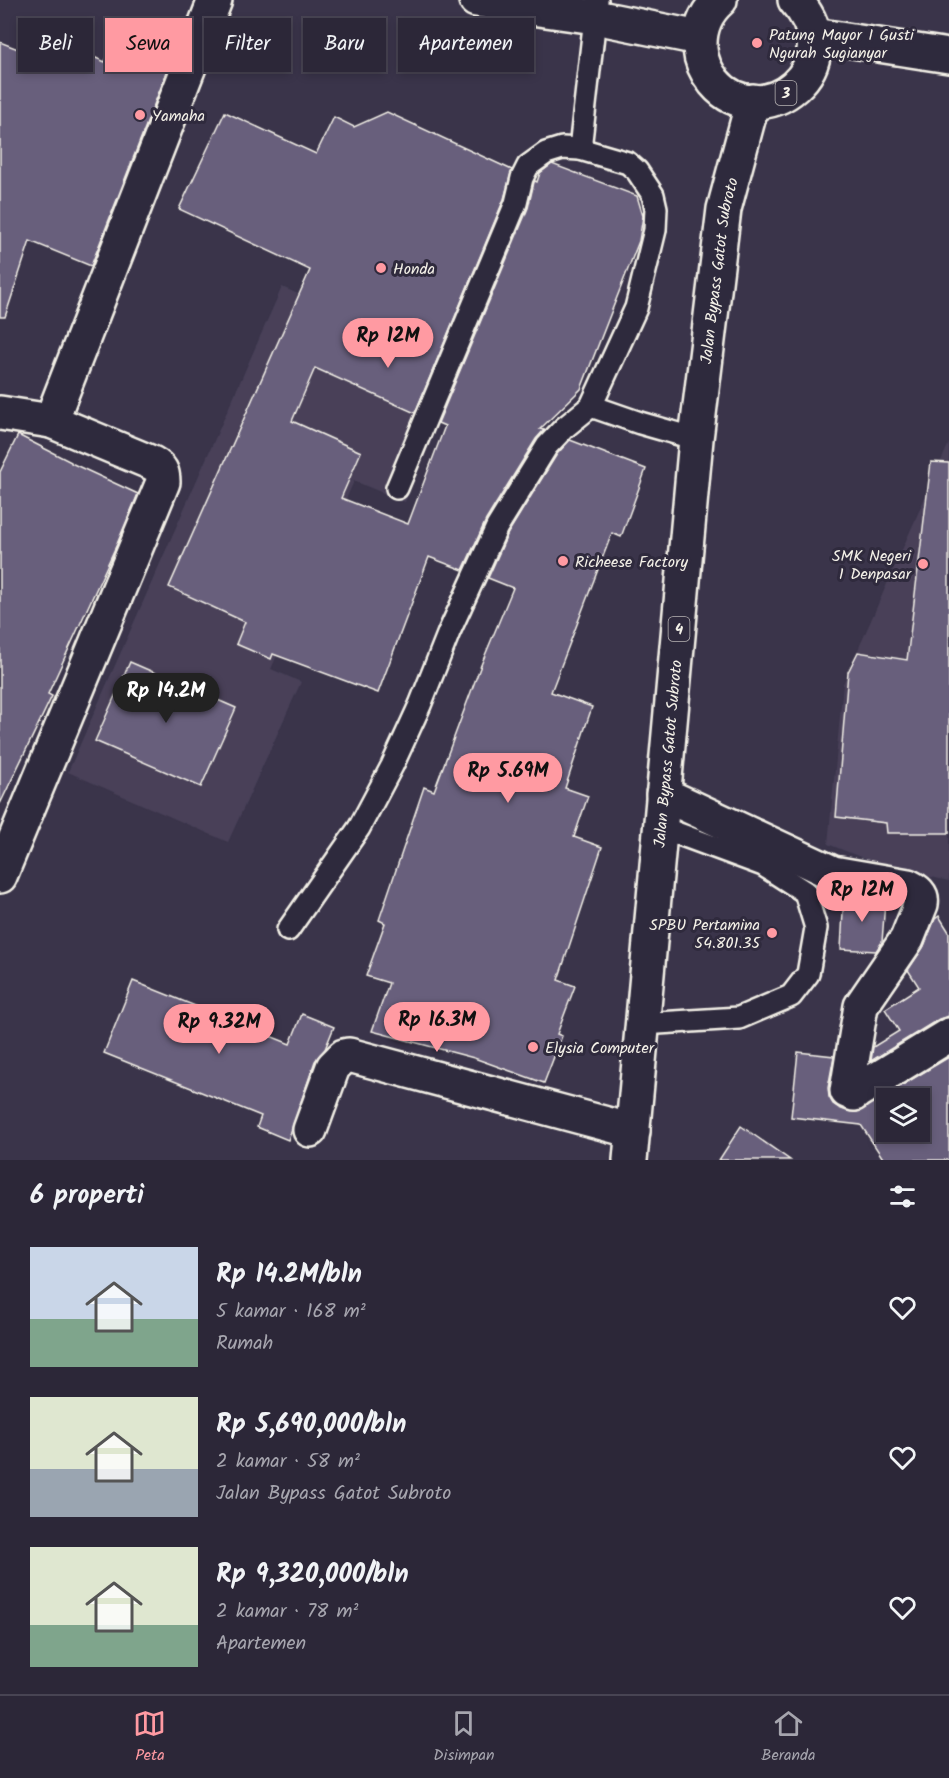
<!DOCTYPE html>
<html lang="id">
<meta charset="utf-8">
<style>
body{margin:0;font-family:Kalam,sans-serif;background:#383343;color:#f1f3f6;height:100vh;display:flex;flex-direction:column;font-size:22px;white-space:nowrap}
*{box-sizing:border-box;margin:0}
p{font-size:20px;color:#a6a5ae}
.icon{flex:none;width:33px;height:33px;fill:none;stroke:currentColor;stroke-width:2;stroke-linecap:round;stroke-linejoin:round}
.map{position:relative;height:1160px;overflow:hidden}
.panel{display:flex;flex-direction:column;background:#2c2738;flex:1}
.panel>*{flex:none}
.guide{position:absolute;left:18px;top:18px;width:600px;height:54px;display:flex;gap:12px}
.fabs{position:absolute;left:876px;top:1088px;display:grid;gap:12px}
.fabs a{display:grid;place-items:center;width:54px;height:54px;border-radius:0px;background:#2c2738;box-shadow:0 3px 9px #0003,0 0 0 2px #484453;font-size:30px}
.price{position:absolute;translate:-50% -51px;padding:0 14px;border-radius:21px;background:#ff9aa2;color:#111;font-size:20px;line-height:39px;filter:drop-shadow(0 2px 3px #0008)}
.price::after{content:'';position:absolute;left:50%;top:36px;width:18px;height:14px;margin-left:-9px;background:inherit;clip-path:polygon(0 0,100% 0,50% 100%)}
.price.on{background:#222;color:#fff}
ul{padding:0;list-style:none}
li{display:flex;align-items:center;gap:18px;height:150px;padding:0 30px}
li span{display:grid;place-items:center;flex:none;width:168px;height:120px;border-radius:0px;color:#555}
li>.icon{margin-inline-start:auto}
span .icon{width:72px;height:72px;fill:#fffc;stroke-width:1}
li b{font-size:26px}
h2{display:flex;justify-content:space-between;align-items:center;height:72px;padding:0 30px;font-size:26px}
.tag{padding:0 21px;border-radius:0px;background:#2c2738;box-shadow:0 3px 9px #0003,0 0 0 2px #484453;font-size:21px;line-height:54px}
.tag.on{background:#ff9aa2;color:#111}
.dock{display:flex;justify-content:space-around;align-items:center;height:84px;border-top:2px solid #484453;background:#2c2738;font-size:16px;color:#a6a5ae}
.dock a{display:grid;justify-items:center;gap:3px}
.dock .on{color:#ff9aa2}
.map>svg:first-child{display:block}
.built{fill:#484159}
.building{fill:#685e7c;stroke:#f4f1e8;stroke-width:1.5;fill-rule:evenodd}
.lines{fill:none;stroke-linecap:round;stroke-linejoin:round}
.service-casing{stroke:#f4f1e8;stroke-width:26}
.minor-casing{stroke:#f4f1e8;stroke-width:38}
.trunk-casing{stroke:#f4f1e8;stroke-width:38}
.service{stroke:#2f2a3d;stroke-width:21}
.minor{stroke:#2f2a3d;stroke-width:33}
.trunk{stroke:#2f2a3d;stroke-width:33}
.poi-dot{fill:#ff9aa2;stroke:#2f2a3d;stroke-width:2}
.labels{text-anchor:middle;stroke-width:6;stroke-linejoin:round;paint-order:stroke}
.shield{fill:#2f2a3d;stroke:#b9b5b5;stroke-width:1.5}
.shield-label{font-size:15px;font-weight:bold;fill:#f4f1e8}
.poi-label{font-size:16px;fill:#f4f1e8;stroke:#2f2a3d;text-anchor:start}
.street-label{font-size:16px;fill:#f4f1e8;stroke:#2f2a3d}
</style>
<div class="map">
<svg width="949" height="1160" viewBox="0 0 949 1160">
<rect width="100%" height="100%" fill="#3a344a"/>
<filter id="ink" filterUnits="userSpaceOnUse"><feTurbulence type="fractalNoise" baseFrequency=".0167" numOctaves="2"/><feDisplacementMap in="SourceGraphic" scale="12" xChannelSelector="R" yChannelSelector="G"/><feConvolveMatrix kernelMatrix="1 2 1 2 8 2 1 2 1" color-interpolation-filters="sRGB"/></filter>
<g filter="url(#ink)">
<g class="built">
<path d="M282,287L459,365L405,502L354,481L271,669L301,682L228,842L68,772Z"/>
<path d="M949,443V881L883,866L828,844L843,684Z"/>
</g>
<g class="building">
<path d="M45,36L105,62L116,36L172,59L91,266L30,241L5,317H0V42L36,56Z"/>
<path d="M225,112L316,154L334,117L354,127L387,112L512,170L504,199L415,413L315,368L292,421L361,452L341,498L408,524L445,426L438,423L528,208L534,182L535,181L537,182L540,173L552,164L637,196L643,216L639,241L581,389L540,429L544,430L536,439L486,520L463,570L429,557L378,693L273,654L271,659L236,644L245,622L169,587L310,270L179,209Z"/>
<path d="M18,435L71,462V463L138,494L117,544L48,694L52,696L0,804V472Z"/>
<path d="M570,440L646,469L621,537L612,533L551,692L592,707L565,788L588,796L574,837L602,847L558,980L575,986L557,1034L562,1036L544,1083L474,1058L372,1031L389,983L366,976L385,923L379,920L424,787L434,791L481,665L513,588L488,578L508,533L557,454Z"/>
<path d="M931,462L949,463V833H887L886,823L836,817L848,672L858,652L907,660Z"/>
<path d="M130,662L236,708L201,787L95,741Z"/>
<path d="M844,894L885,901L882,942L876,951L841,949Z"/>
<path d="M939,916L949,932V1016L939,1019L871,1061L873,1047L899,1031L885,1009L919,987L908,970L924,946L935,919Z"/>
<path d="M133,981L290,1044L302,1014L334,1027L325,1049L315,1061L288,1140L257,1127L261,1116L104,1053Z"/>
<path d="M798,1052L834,1056L828,1088L829,1097L833,1104L839,1108L847,1111L857,1112L949,1057V1160H884L861,1125L791,1117ZM886,1098H920V1131H886Z"/>
<path d="M741,1126L790,1160H719Z"/>
</g>
<g class="lines">
<g class="service-casing">
<g id="service">
<path d="M580,149L597,0"/>
<path d="M591,406L640,423L696,439"/>
<path d="M288,930L359,828L392,766L420,705L449,632L497,527L547,446L564,428L591,406L636,308L655,230L656,208L653,195L637,171L628,163L580,149L562,148L546,153L528,166L522,178L516,203L397,488"/>
<path d="M642,1024L739,1018L791,996L808,974L816,928L805,892L763,865L660,827"/>
</g>
</g>
<g class="minor-casing">
<g id="minor">
<path d="M0,413L51,421L152,463C161,468 163,472 163,482L0,876"/>
<path d="M51,421L215,0"/>
<path d="M663,794L833,873L908,886C916,890 923,894 921,904L907,939L861,1006L847,1091L854,1094L856,1092L949,1035"/>
<path d="M310,1130L333,1067L344,1056L349,1055L633,1131"/>
</g>
</g>
<g class="trunk-casing">
<g id="trunk">
<path d="M476,0L595,17L699,38"/>
<path d="M720,0C705,13 699,29 700,49C701,61 706,72 714,82C761,138 855,65 795,0"/>
<path d="M814,35L949,56"/>
<path id="s1" d="M630,1160L696,439L724,209L753,101"/>
</g>
</g>
<use href="#service" class="service"/>
<use href="#minor" class="minor"/>
<use href="#trunk" class="trunk"/>
</g>
</g>
<g class="poi-dot">
<circle cx="757" cy="43" r="6"/>
<circle cx="140" cy="115" r="6"/>
<circle cx="381" cy="268" r="6"/>
<circle cx="563" cy="561" r="6"/>
<circle cx="923" cy="564" r="6"/>
<circle cx="772" cy="933" r="6"/>
<circle cx="533" cy="1047" r="6"/>
</g>
<g class="labels">
<g class="shield">
<rect x="775.5" y="81" width="21" height="24" rx="4.5"/>
<rect x="668.5" y="617" width="21" height="24" rx="4.5"/>
</g>
<g class="shield-label">
<text x="786" y="98">3</text>
<text x="679" y="634">4</text>
</g>
<g class="poi-label">
<text x="769" y="40">Patung Mayor I Gusti<tspan x="769" dy="18">Ngurah Sugianyar</tspan></text>
<text x="152" y="121">Yamaha</text>
<text x="393" y="274">Honda</text>
<text x="911" y="561" text-anchor="end">SMK Negeri<tspan x="911" dy="18">1 Denpasar</tspan></text>
<text x="575" y="567">Richeese Factory</text>
<text x="760" y="930" text-anchor="end">SPBU Pertamina<tspan x="760" dy="18">54.801.35</tspan></text>
<text x="545" y="1053">Elysia Computer</text>
</g>
<g class="street-label">
<text dy="6" stroke="none"><textPath href="#s1" startOffset="894">Jalan Bypass Gatot Subroto</textPath></text>
<text dy="6" stroke="none"><textPath href="#s1" startOffset="408">Jalan Bypass Gatot Subroto</textPath></text>
</g>
</g>
</svg>
<div class="fabs">
<a><svg class="icon" aria-label="layers" viewBox="0 0 24 24"><path d="M12 4l9 5-9 5-9-5zM3 14l9 5 9-5"/></svg></a>
</div>
<b class="price" style="left:388px;top:369px">Rp 12M</b>
<b class="price on" style="left:166px;top:724px">Rp 14.2M</b>
<b class="price" style="left:508px;top:804px">Rp 5.69M</b>
<b class="price" style="left:862px;top:923px">Rp 12M</b>
<b class="price" style="left:437px;top:1053px">Rp 16.3M</b>
<b class="price" style="left:219px;top:1055px">Rp 9.32M</b>
<div class="guide">
<a class="tag">Beli</a>
<a class="tag on">Sewa</a>
<a class="tag">Filter</a>
<a class="tag">Baru</a>
<a class="tag">Apartemen</a>
</div>
</div>
<section class="panel">
<h2>6 properti<svg class="icon" aria-label="filters" viewBox="0 0 24 24"><path d="M4 7h16M4 17h16"/><circle cx="9" cy="7" r="2"/><circle cx="15" cy="17" r="2"/></svg></h2>
<ul>
<li><span style="background:linear-gradient(#c9d6e8 60%,#7fa58c 0)"><svg class="icon" aria-label="home" viewBox="0 0 24 24"><path d="M3 11l9-7 9 7M6 9v11h12V9"/></svg></span><div><b>Rp 14.2M/bln</b><p>5 kamar · 168 m²</p><p>Rumah</p></div><svg class="icon" aria-label="heart" viewBox="0 0 24 24"><path d="M12 20l-8-8c-3-5 5-10 8-4 3-6 11-1 8 4z"/></svg></li>
<li><span style="background:linear-gradient(#dfe7d0 60%,#9aa5b1 0)"><svg class="icon" aria-label="home" viewBox="0 0 24 24"><path d="M3 11l9-7 9 7M6 9v11h12V9"/></svg></span><div><b>Rp 5,690,000/bln</b><p>2 kamar · 58 m²</p><p>Jalan Bypass Gatot Subroto</p></div><svg class="icon" aria-label="heart" viewBox="0 0 24 24"><path d="M12 20l-8-8c-3-5 5-10 8-4 3-6 11-1 8 4z"/></svg></li>
<li><span style="background:linear-gradient(#dfe7d0 65%,#7fa58c 0)"><svg class="icon" aria-label="home" viewBox="0 0 24 24"><path d="M3 11l9-7 9 7M6 9v11h12V9"/></svg></span><div><b>Rp 9,320,000/bln</b><p>2 kamar · 78 m²</p><p>Apartemen</p></div><svg class="icon" aria-label="heart" viewBox="0 0 24 24"><path d="M12 20l-8-8c-3-5 5-10 8-4 3-6 11-1 8 4z"/></svg></li>
</ul>
</section>
<nav class="dock">
<a class="on"><svg class="icon" aria-label="map" viewBox="0 0 24 24"><path d="M3 6l6-2 6 2 6-2v14l-6 2-6-2-6 2zM9 4v14M15 6v14"/></svg>Peta</a>
<a><svg class="icon" aria-label="saved" viewBox="0 0 24 24"><path d="M7 4h10v16l-5-4-5 4z"/></svg>Disimpan</a>
<a><svg class="icon" aria-label="home" viewBox="0 0 24 24"><path d="M3 11l9-7 9 7M6 9v11h12V9"/></svg>Beranda</a>
</nav>
